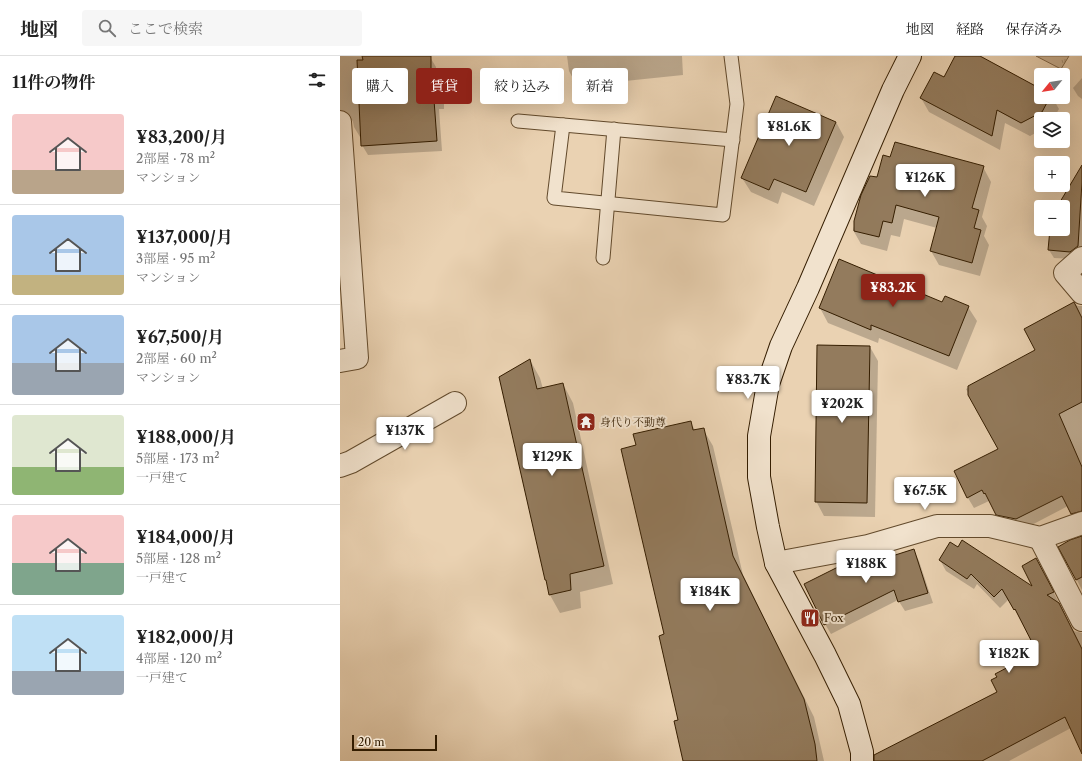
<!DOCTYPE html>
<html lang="ja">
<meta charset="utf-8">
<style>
body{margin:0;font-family:"Libre Caslon Text","Noto Serif JP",serif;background:#f6f6f6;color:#222;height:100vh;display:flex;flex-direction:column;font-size:15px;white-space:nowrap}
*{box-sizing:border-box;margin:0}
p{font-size:13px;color:#767676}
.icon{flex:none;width:22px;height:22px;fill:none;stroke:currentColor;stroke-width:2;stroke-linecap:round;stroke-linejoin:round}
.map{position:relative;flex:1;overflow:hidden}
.sheet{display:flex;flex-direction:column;background:#fff;width:340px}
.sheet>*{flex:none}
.hud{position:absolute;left:12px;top:12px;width:380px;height:36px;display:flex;gap:8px}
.needle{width:26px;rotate:240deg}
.fabs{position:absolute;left:694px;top:12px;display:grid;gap:8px}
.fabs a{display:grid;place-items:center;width:36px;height:36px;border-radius:4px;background:#fff;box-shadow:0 4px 16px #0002;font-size:20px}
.scale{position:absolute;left:12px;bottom:10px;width:85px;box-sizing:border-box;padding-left:4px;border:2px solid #341d00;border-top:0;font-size:11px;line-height:14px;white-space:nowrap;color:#341d00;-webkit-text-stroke:3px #f1e2cd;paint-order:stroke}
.price{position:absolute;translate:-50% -34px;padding:0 9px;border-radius:4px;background:#fff;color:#222;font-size:13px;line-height:26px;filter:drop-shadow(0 1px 2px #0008)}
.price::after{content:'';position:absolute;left:50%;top:24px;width:12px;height:9px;margin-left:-6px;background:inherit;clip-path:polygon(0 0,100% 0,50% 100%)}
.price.current{background:#8f2418;color:#fff}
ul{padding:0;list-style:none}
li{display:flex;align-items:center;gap:12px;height:100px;padding:0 12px}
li+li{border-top:1px solid #e0e0e0}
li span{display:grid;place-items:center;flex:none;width:112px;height:80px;border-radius:4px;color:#555}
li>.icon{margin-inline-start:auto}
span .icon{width:48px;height:48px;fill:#fffc;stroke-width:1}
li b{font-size:17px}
h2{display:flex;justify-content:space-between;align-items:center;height:48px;padding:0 12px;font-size:17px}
.chip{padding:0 14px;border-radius:4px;background:#fff;box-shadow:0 4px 16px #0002;font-size:14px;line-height:36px}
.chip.current{background:#8f2418;color:#fff}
header{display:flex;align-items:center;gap:24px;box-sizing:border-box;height:56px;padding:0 20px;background:#fff;border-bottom:1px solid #e0e0e0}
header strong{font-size:19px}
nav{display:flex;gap:22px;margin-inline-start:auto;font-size:14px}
.search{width:280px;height:36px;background:#f6f6f6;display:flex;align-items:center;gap:10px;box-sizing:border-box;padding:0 14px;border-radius:4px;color:#767676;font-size:15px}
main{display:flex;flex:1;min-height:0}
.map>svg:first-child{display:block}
.park{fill:url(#park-tufts);stroke:#80684a}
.shadow{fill:#0003}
.building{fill:#937b5d;stroke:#341d00}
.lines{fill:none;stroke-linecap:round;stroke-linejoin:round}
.lane-casing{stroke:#624a2c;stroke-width:15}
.street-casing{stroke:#624a2c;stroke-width:24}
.secondary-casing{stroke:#341d00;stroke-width:24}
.lane{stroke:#f1e2cd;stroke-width:13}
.street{stroke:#f1e2cd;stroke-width:22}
.secondary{stroke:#f1e2cd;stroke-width:22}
.labels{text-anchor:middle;stroke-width:4;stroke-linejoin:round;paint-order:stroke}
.poi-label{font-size:11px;fill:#341d00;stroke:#f1e2cd;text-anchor:start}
</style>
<header>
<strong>地図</strong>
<div class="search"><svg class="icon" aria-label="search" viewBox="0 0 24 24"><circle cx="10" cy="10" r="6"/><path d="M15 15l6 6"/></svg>ここで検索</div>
<nav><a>地図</a><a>経路</a><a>保存済み</a></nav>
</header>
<main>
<section class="sheet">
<h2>11件の物件<svg class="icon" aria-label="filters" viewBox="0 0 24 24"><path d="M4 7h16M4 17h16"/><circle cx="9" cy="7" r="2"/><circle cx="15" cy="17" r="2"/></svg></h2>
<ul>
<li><span style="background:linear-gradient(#f6c9c9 70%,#b9a48a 0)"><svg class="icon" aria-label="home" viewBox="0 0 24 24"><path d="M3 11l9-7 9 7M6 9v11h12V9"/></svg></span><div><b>¥83,200/月</b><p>2部屋 · 78 m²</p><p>マンション</p></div></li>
<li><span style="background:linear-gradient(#a9c7e8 75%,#c2b280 0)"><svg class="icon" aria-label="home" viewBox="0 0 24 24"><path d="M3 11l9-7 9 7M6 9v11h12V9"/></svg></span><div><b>¥137,000/月</b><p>3部屋 · 95 m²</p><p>マンション</p></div></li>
<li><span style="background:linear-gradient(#a9c7e8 60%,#9aa5b1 0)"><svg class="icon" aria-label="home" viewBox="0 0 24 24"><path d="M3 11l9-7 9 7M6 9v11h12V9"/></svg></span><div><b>¥67,500/月</b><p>2部屋 · 60 m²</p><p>マンション</p></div></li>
<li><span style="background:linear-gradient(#dfe7d0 65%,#8fb573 0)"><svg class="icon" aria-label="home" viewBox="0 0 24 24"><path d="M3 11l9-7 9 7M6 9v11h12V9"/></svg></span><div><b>¥188,000/月</b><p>5部屋 · 173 m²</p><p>一戸建て</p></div></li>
<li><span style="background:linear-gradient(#f6c9c9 60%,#7fa58c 0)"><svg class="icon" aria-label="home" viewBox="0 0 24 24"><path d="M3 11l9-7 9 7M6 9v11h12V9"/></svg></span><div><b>¥184,000/月</b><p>5部屋 · 128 m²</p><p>一戸建て</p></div></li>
<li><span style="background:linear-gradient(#bfe0f5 70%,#9aa5b1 0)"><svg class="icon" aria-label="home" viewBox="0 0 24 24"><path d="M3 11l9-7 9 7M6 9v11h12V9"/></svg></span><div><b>¥182,000/月</b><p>4部屋 · 120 m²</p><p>一戸建て</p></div></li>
</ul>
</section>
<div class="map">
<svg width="742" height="705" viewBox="0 0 742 705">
<defs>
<pattern id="park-tufts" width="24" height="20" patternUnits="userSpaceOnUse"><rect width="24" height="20" fill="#cbb394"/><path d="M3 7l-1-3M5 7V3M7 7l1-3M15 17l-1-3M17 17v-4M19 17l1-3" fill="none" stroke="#a69176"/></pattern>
</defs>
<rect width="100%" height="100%" fill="#ead2b2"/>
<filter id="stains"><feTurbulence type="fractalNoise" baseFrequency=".005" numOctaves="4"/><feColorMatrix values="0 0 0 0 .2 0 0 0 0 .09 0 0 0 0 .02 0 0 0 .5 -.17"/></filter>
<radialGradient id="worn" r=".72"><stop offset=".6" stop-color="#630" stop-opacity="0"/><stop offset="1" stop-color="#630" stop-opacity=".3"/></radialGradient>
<path class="park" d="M696,0H729L721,13Z"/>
<g class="shadow">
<path d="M0,0L90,1L96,11V16H98L104,26V53H99L102,95L28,99L22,89V81H20L14,71L13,66L12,64L6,63L0,65Z"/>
<path d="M227,0H342L343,19L237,30L229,15Z"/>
<path d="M617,0H638L701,34V41H712L719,53L713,63H701V74L690,80L665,67L660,94L589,56L581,42L604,23Z"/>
<path d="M742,22V43L738,40L733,32Z"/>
<path d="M496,66L504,81L474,150L442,136L438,148L411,136L402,122Z"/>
<path d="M551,102L643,111L651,126L642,161L647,170L644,180L649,189L640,220L599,209L591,195L597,172L564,163L560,181L551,179L547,195L521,188L513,174L522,140L538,123Z"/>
<path d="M728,134L742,138V198L734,203L714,202L709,194L711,173H723V151H718Z"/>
<path d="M603,247L628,251L637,265L617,314L539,282L538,287L488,267L480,252Z"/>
<path d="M734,247L738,250H742V451L728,450L682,474L663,469L649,445L634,452L628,442L659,394L626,333L697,294Z"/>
<path d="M530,291L538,305L535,461L484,460L476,445Z"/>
<path d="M190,304L200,322L203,333L223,328L233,347L273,528L240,536L241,552L220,557L210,539L207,526L206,523Z"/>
<path d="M350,366L355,374L363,373L373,390L403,519L474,661L484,705H344L339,664L297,390Z"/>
<path d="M742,453V464L737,466L731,456Z"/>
<path d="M742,481V534L720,491Z"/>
<path d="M574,495L579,505L593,547L565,555L558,544L491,578L485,568L548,498L550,502Z"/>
<path d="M600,504L694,532L702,514L732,572L734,575L742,577V694L731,672L669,705H545L658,636L698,596L682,564H681L669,543L660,552L637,528L634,533L606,515Z"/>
</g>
<g class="building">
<path d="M22,0H91V15H98L99,43L94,44L97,85L21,90L17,4H23Z"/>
<path d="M615,0H640L701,33V41H710L702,56L681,67L657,54L652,80L580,42L594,16L604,21Z"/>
<path d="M436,40L496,66L466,136L434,123L429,134L401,122Z"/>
<path d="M555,86L644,110L632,152L639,154L634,172L641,174L632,207L590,195L599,161L556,149L552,167L543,165L539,181L514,175V165L521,139L530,120L537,121L543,99L550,101Z"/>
<path d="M742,109V126L738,190L730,196L708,194L710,173H723V151H717Z"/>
<path d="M499,203L602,246L605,240L629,250L609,300L531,269V274L479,252Z"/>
<path d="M734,246L742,262V346L719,358L742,411V455L731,458L722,440L676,463L656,459L645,437L644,438L642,434L627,442L614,415L658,393L628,339V330L695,294L684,273Z"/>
<path d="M477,289L530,290L527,447L475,446Z"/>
<path d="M190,303L197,333L223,327L264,510L230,518L231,534L209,539L206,524H205L159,321Z"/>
<path d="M351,365L353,374L364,372L393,500L464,643L475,688L477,705H343L334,665L338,664L319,580L324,578L281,393L296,389L293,378Z"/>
<path d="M742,480V521L736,524L718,491L730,484Z"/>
<path d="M622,484L692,530L682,510L696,502L714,536L707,539L719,547L742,593V698L725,661L642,705H534V699L657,636L651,624L657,621L655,618L697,596L675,553L674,554L662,533L654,541L631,518L627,523L599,504L610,486L618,491Z"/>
<path d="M574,493L588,537L558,546L554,534L484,569L464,528L506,507L530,502L548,497L549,501Z"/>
</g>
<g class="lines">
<g class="lane-casing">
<g id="lane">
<path d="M178,65L393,84"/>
<path d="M223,69L214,142L383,159L397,48L391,0"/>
<path d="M263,202L274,73"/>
</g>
</g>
<g class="street-casing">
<g id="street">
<path d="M0,66L17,302L0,305"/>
<path d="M742,202L725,217L742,237"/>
<path d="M0,410L11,406L115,347"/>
<path d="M700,482L742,564"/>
<path d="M436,507L528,490L597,470H650L700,482L742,467"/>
</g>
</g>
<g class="secondary-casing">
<path id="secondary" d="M522,705V696L509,648L485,599L436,507L428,471L419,421V380L428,328L441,290L468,232L553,34L570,0"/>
</g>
<use href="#lane" class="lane"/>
<use href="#street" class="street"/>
<use href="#secondary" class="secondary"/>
</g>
<defs>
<g id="temple-square" transform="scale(1)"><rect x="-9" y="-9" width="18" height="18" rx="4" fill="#8f2418" stroke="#f1e2cd"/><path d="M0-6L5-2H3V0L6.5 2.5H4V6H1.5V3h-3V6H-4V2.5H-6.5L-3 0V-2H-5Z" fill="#fff"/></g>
<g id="restaurant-square" transform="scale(1)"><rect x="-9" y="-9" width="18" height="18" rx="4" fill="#8f2418" stroke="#f1e2cd"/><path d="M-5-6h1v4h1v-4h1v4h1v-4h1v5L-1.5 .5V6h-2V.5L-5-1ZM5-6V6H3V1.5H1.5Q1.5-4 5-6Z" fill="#fff"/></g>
</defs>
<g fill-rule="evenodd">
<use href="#temple-square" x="246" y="366"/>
<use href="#restaurant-square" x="470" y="562"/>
</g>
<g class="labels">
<g class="poi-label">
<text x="260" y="370">身代り不動尊</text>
<text x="484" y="566">Fox</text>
</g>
</g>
<rect width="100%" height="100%" filter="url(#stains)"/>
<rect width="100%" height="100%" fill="url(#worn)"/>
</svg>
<div class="fabs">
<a><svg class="needle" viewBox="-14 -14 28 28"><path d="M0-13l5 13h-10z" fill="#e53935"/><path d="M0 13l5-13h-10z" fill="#767676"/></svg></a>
<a><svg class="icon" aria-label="layers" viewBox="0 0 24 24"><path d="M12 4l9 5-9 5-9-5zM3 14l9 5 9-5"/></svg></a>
<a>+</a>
<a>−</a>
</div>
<div class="scale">20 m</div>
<b class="price" style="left:449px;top:91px">¥81.6K</b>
<b class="price" style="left:585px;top:142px">¥126K</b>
<b class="price current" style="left:553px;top:252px">¥83.2K</b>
<b class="price" style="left:408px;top:344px">¥83.7K</b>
<b class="price" style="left:502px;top:368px">¥202K</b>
<b class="price" style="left:65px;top:395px">¥137K</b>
<b class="price" style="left:212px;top:421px">¥129K</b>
<b class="price" style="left:585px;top:455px">¥67.5K</b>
<b class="price" style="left:526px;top:528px">¥188K</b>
<b class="price" style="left:370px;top:556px">¥184K</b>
<b class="price" style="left:669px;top:618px">¥182K</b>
<div class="hud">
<a class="chip">購入</a>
<a class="chip current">賃貸</a>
<a class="chip">絞り込み</a>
<a class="chip">新着</a>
</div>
</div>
</main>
